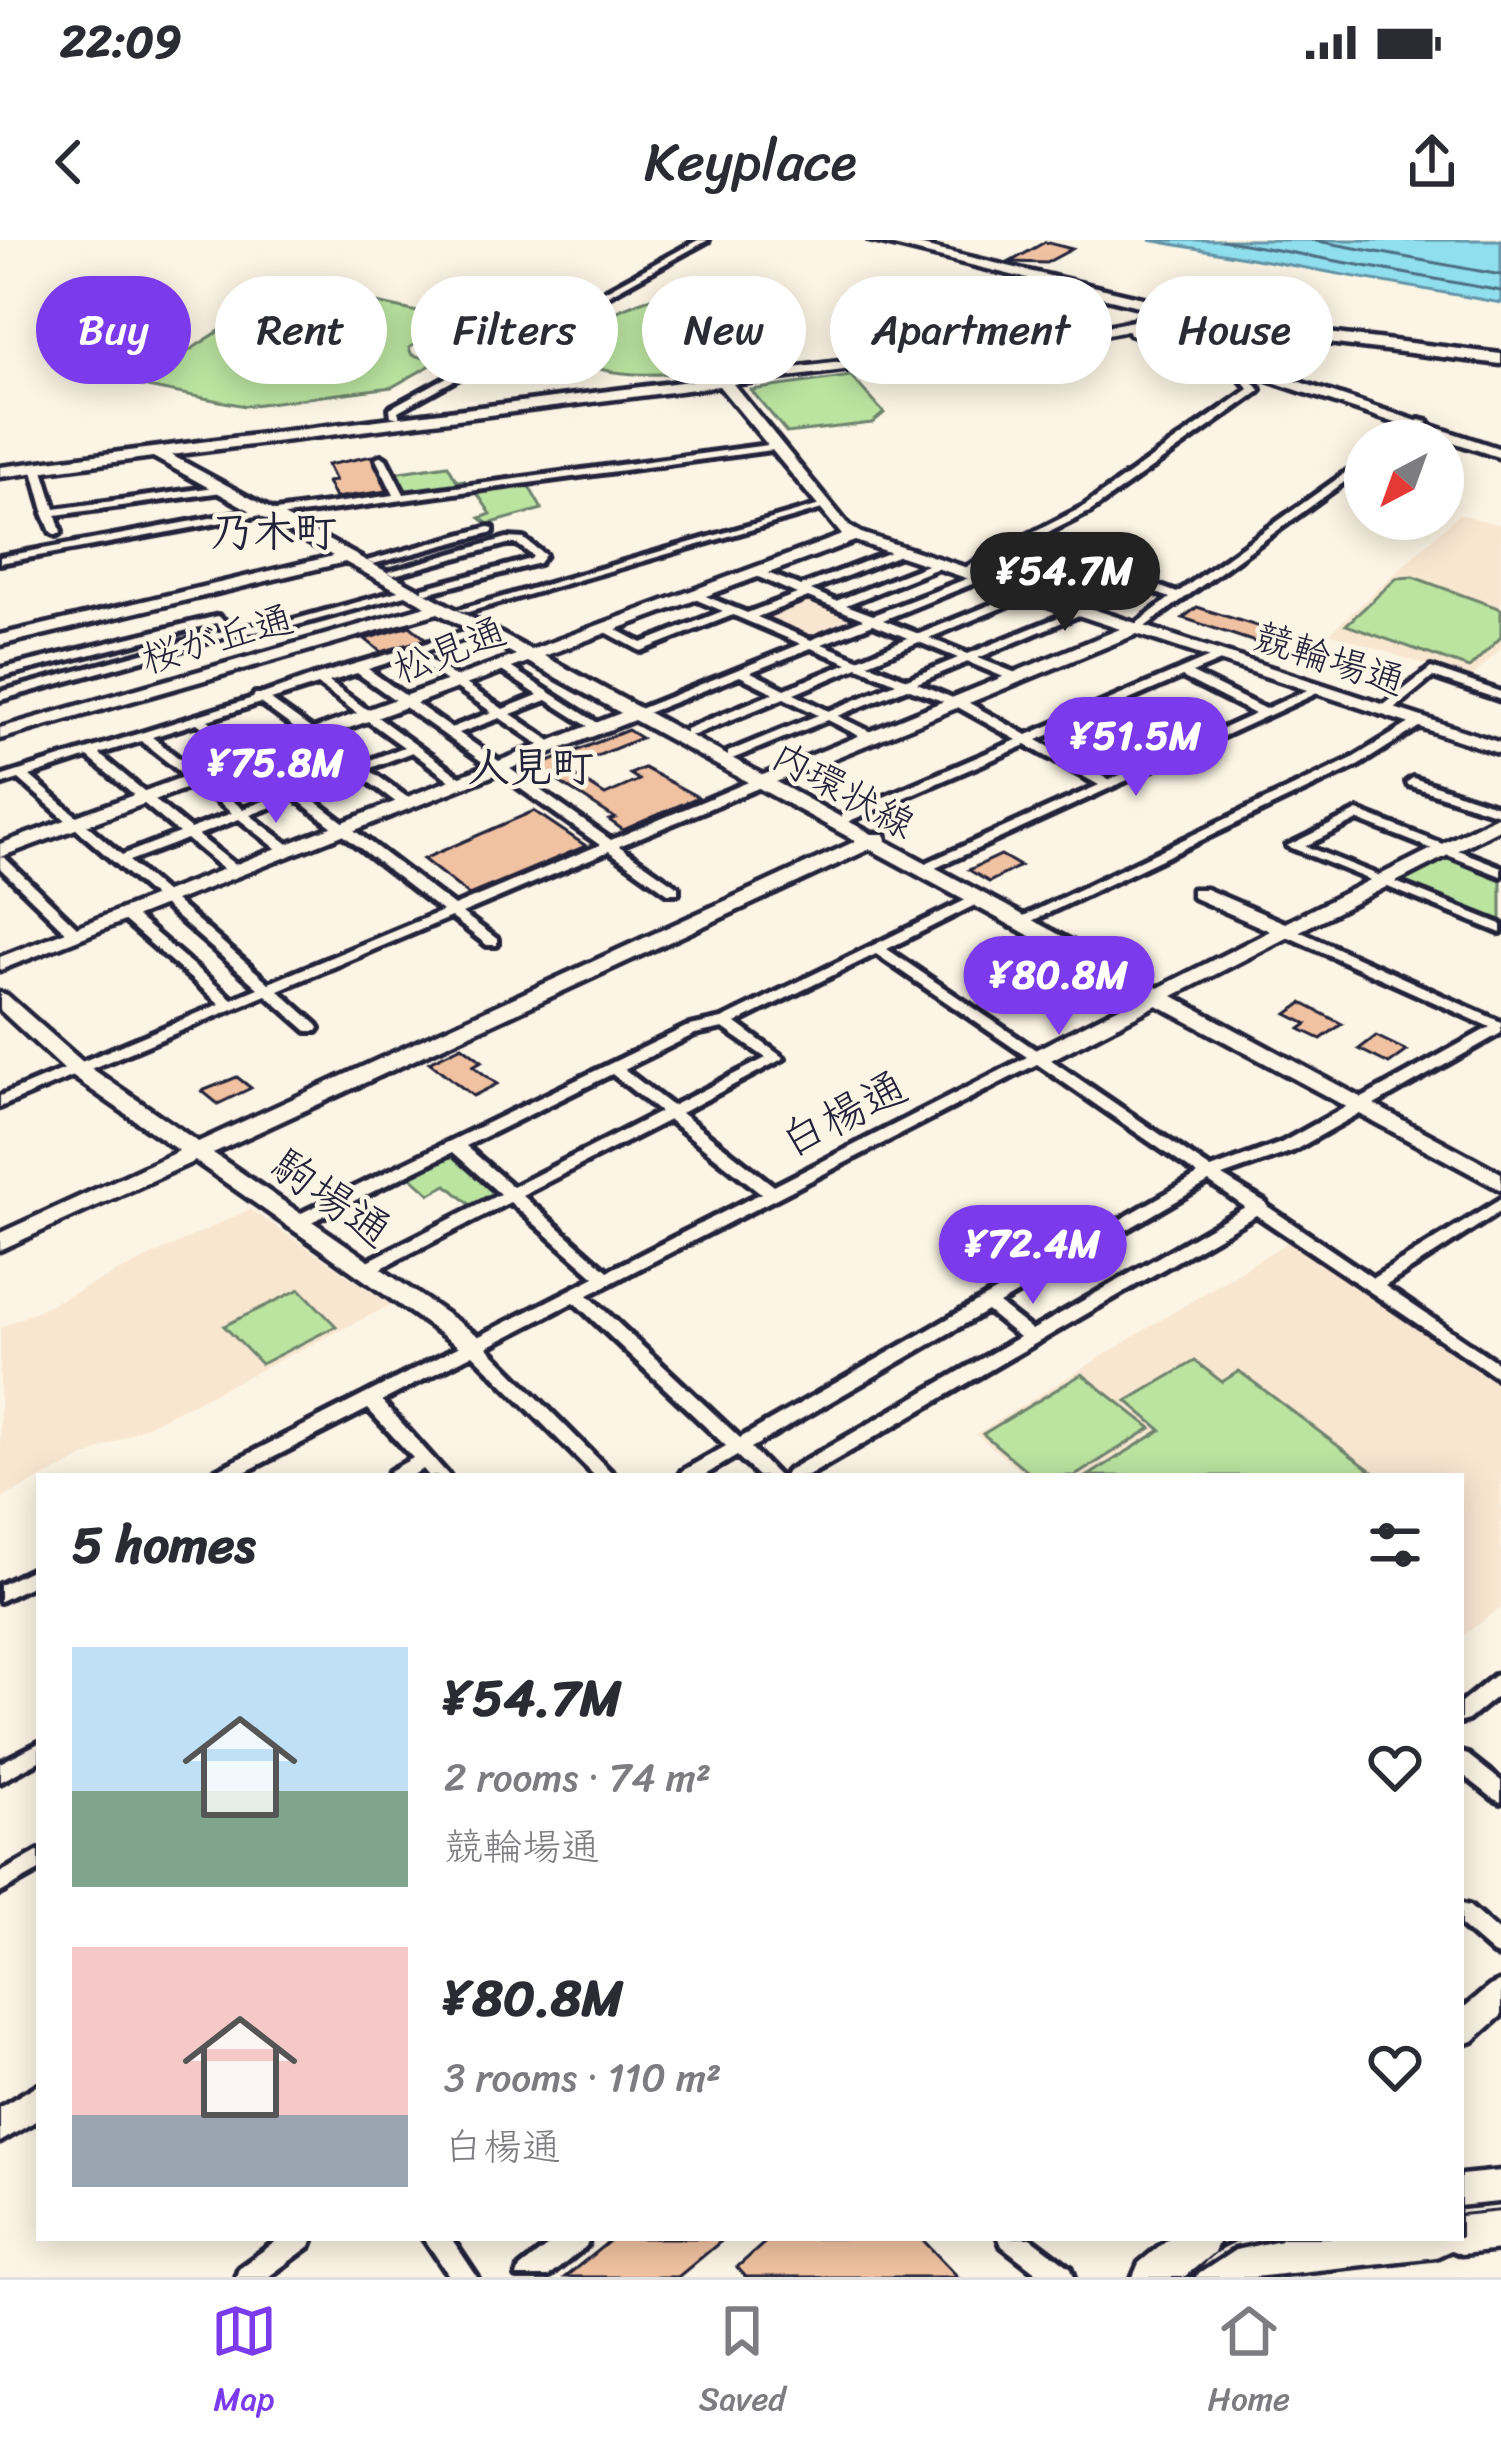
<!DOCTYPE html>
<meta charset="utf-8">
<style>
body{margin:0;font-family:Sriracha,"Klee One",sans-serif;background:#f2f2f3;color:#2b2b33;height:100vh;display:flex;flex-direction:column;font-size:45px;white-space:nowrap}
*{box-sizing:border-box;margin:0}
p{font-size:39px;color:#7c7c81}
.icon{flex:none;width:66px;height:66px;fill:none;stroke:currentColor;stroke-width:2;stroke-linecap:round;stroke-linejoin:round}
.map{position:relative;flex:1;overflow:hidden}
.panel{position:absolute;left:36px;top:1233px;width:1428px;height:768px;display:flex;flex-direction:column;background:#fff;border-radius:0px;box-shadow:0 6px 30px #0003}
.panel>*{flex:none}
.top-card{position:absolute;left:36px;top:36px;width:1431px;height:108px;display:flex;gap:24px}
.needle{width:78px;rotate:221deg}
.fabs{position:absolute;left:1344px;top:180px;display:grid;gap:24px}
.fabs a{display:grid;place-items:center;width:120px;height:120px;border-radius:50%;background:#fff;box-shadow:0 6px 30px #0003;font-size:60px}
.price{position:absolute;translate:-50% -102px;padding:0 27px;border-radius:42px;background:#7c3aed;color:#fff;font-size:39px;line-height:78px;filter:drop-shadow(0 3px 6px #0008)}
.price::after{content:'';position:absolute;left:50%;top:72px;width:36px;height:27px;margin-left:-18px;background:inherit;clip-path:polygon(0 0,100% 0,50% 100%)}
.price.selected{background:#222;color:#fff}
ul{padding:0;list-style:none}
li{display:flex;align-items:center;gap:36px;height:300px;padding:0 36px}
li span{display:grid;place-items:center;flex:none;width:336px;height:240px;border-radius:0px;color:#555}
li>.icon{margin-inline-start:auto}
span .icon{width:144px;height:144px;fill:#fffc;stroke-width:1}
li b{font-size:51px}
h2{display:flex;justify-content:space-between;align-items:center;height:144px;padding:0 36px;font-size:51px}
.tag{padding:0 42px;border-radius:54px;background:#fff;box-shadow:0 6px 30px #0003;font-size:42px;line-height:108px}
.tag.selected{background:#7c3aed;color:#fff}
.status{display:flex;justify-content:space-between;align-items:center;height:84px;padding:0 60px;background:#fff;direction:ltr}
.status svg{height:33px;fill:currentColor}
header{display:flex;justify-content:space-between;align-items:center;height:156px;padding:0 36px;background:#fff;font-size:54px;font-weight:600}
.tabs{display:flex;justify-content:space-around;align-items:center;height:168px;border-top:3px solid #e1e1e2;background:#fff;font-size:33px;color:#7c7c81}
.tabs a{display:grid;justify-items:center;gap:6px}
.tabs .selected{color:#7c3aed}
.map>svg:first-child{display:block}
.built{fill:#f9e6d1}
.green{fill:#bbe4a0;stroke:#6e836e;stroke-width:3}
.water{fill:#90dfee;stroke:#6493a6;stroke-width:3}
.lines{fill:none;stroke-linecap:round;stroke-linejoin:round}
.shore{stroke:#4e6e83;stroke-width:3}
.building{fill:#f1c2a1;stroke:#22223b;stroke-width:3}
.street-casing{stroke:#22223b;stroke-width:10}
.secondary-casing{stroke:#22223b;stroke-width:9}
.primary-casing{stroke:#22223b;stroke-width:9}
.highway-casing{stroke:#22223b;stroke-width:9}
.street{fill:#fcf5e5;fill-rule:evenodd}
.secondary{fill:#fcf5e5;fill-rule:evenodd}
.primary{fill:#fcf5e5;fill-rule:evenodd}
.highway{fill:#fcf5e5;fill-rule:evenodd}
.tram{stroke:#22223b;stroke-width:4.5}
.labels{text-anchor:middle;stroke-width:9;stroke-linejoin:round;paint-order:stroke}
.far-street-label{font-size:39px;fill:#22223b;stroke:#fcf5e5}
.far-quarter-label{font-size:42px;font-weight:bold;fill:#22223b;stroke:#fcf5e5}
.street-label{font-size:45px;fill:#22223b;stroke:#fcf5e5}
</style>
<div class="status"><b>22:09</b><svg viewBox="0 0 49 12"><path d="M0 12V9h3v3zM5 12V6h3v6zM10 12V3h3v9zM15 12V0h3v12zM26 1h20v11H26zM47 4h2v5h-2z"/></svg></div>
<header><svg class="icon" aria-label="back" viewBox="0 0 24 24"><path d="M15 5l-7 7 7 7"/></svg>Keyplace<svg class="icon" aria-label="share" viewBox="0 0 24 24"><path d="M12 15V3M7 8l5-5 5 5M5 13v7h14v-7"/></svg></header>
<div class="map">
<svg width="1501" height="2037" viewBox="0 0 1501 2037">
<rect width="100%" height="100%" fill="#fcf5e5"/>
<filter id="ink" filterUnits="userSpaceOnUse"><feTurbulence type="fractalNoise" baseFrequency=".00833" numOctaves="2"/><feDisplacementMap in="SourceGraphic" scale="24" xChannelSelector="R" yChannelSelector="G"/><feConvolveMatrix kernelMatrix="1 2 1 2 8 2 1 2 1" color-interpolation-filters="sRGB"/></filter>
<g filter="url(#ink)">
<g class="built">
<path d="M1459,274L1501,285V408L1470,440L1330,393Z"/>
<path d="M806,358L862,380L809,401L754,377Z"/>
<path d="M250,969L391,1065L0,1259V1088Z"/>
<path d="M1294,998L1501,1143V1368L1461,1397V1236H1026L976,1194Z"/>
</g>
<g class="green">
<path d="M292,44L449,79L409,108L412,115L438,121L392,147L245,166L142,146V141Z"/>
<path d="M689,49C717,51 739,48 763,63L772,91C757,100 741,113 724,121C687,138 603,141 570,116L567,108L574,107C587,76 657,53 689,49Z"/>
<path d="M851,136L884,173L872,183L787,193L751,150Z"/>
<path d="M448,225L457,241L464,240L468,246L405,255L393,233Z"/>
<path d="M528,245L542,269L488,284L480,278L491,274L477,253Z"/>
<path d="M1413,337L1501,369V397L1469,428L1346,385L1397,338Z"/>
<path d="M1449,616L1501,637V685L1399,643Z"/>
<path d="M454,913L461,914L504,951L473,967L447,945L430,954L409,935Z"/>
<path d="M300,1049L336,1086L261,1124L224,1086Z"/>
<path d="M1195,1121L1222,1142L1239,1131L1378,1236H1088L1161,1190L1127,1161Z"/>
<path d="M1082,1134L1151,1188L1075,1236H1033L983,1194Z"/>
</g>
<path class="water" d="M1149,0H1501V63Z"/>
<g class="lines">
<g class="shore">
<path d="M1222,0L1501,51"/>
<path d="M1312,0L1501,35"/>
</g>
</g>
<g class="building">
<path d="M1045,2L1072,9L1046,23L1010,22Z"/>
<path d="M372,216L387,251L335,258L327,242L335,241L327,225Z"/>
<path d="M1197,367L1282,394L1267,406L1183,378Z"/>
<path d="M410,386L426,399L381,412L365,399Z"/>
<path d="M628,490L641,498L565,529L605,555L639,540L630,534L644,528L698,557L623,590L609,580L615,578L536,527Z"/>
<path d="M534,571L586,606L469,655L423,619Z"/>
<path d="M1001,615L1020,626L989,642L969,630Z"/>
<path d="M1302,763L1342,784L1321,799L1300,789L1307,784L1287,774Z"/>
<path d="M1376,796L1407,811L1389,824L1359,809Z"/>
<path d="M462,806L482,821L473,826L497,844L473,856L429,822Z"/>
<path d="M237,837L251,848L218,864L202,851Z"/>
<path d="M613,1998H725L678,2037H565Z"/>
<path d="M770,1998H921L958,2037H746L737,2027Z"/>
</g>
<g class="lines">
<g class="street-casing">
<g id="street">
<path d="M698,0H708L398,171L400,178L391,176L390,168Z"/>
<path d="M1252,127L1257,130L1250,138L1260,150L1258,152L1091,271L1034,300L1177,353L1365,219V227L1139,391L1129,389L1170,358L1026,305L967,335H959V331L1083,267L1249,149L1240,138Z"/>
<path d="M1419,180L1428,182L1401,201H1389Z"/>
<path d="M775,204L780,207L779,209L271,278L267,277V274L0,323V317L264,268L268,269V272L394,255L376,219L381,216L386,219L404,254Z"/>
<path d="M37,224L42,227L55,269L222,246L227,249L222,252L56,275L61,292L56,295L51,292L43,273L44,271L32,227Z"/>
<path d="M820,265L829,267L468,372L458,370Z"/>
<path d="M489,287L493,288V292L373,324L367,321Z"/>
<path d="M507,298L524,299L545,315L539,323L427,353L423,352V348L531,319L533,316L517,304H507L394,335L388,332Z"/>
<path d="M901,308L905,309V313L811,350L836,361L935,322H943V326L846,365L873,375L974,336H982V340L883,380L919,394L1022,352H1030V356L929,398L968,414L1076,370L1086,372L978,418L1021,435V441H1013L968,422L917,443L955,459H962L1027,495L1219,413L1223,414V420L1192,433L1265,469L1314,447L1324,450L933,629L926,625L928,622L1099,545L1026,505L847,582L842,581V575L1017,500L956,466L907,448L838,476L877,495V501H869L828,480L732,519L728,518V512L818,475L784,458L694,495H686V489L774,453L740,436L637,477L633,478L627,474L801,404L733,375L641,411L602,390V386H610L642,403L723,371L690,357V353H698L747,373L797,354L754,335V331H762L801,346ZM808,357L863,379L811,400L757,377ZM873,384L908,398L858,419L822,404ZM919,402L958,418L907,439L868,423ZM811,408L848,423L785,449L751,432ZM858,427L896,443L829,471L794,454ZM1182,437L1255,474L1109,540L1037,500Z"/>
<path d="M409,348L413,349V353L290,387L232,395L0,460V452L223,391L216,383L0,437V429L218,376L234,388L289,381Z"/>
<path d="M481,387L487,390L485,392L420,413L503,469L538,455L494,426L504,423L604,487L602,490H594L547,460L511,474L554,503V509H546L500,478L459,493L611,600L753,540H763V546L619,606L678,647V653H668L609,611L462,673L497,699V705H487L451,677L278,750L317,785L319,788L317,791H307L266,755L0,867V856L220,764L120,677V671H130L232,759L258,748L19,539L0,545V537L253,458L255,454H263L314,436ZM409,416L492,472L451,488L368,429ZM357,433L600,605L454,666L305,553L357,533L401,566H411V560L368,529L412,512L456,545L461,546L467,542L329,442ZM318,445L404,507L360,524L271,460ZM260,463L349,528L297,547L208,480ZM197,483L287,552L243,569L152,497ZM141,501L232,573L190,589L99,514ZM88,517L179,593L122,615L30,536ZM295,558L442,671L269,743L129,621L187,599L229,634H239V628L198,595L239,579L282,613H292V607L250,575Z"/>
<path d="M1431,428L1501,452V460L1433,437L1388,474H1380V468Z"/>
<path d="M1418,478L1424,482L1422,485L1359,525L1021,686H1011L1009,683L1351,519Z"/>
<path d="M1413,538L1501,567V575L1408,545L1407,542Z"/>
<path d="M1358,571L1501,627V636L1358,580L1305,606L1501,684V693L1287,606Z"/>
<path d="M0,617L5,618L81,691V697H71L0,628Z"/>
<path d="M974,656L981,660L979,663L887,709L1039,812L1046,813L1047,817L1211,929L1281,903L1490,787L1280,693V687H1290L1501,782V793L1293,911L1222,936L1265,962L1267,966L1373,1038L1501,959V971L1385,1046L1501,1125V1140L1256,975L808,1236H784L787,1231L1019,1097L987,1071L751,1208L778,1236H758L737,1216L703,1236H679L682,1231L726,1206L574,1062L487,1107L615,1236H595L473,1114L382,1161L449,1236H429L423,1229L411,1236H387L390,1231L413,1218L368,1169L237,1236H212L215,1231L595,1037L510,962L370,1034H358L356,1030L358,1026L500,954L453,912L301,987H289L287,983L289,979L686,787L722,779ZM876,714L1027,817L774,946L681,873L784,818L736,783ZM723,788L766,818L672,866L624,829L695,794ZM1037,824L1198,935L740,1198L588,1055ZM612,834L660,872L513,947L466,906ZM669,880L761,953L608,1031L522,955ZM1209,942L1245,967L1032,1090L999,1064Z"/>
<path d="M39,1326V1342L0,1361V1345Z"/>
<path d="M1501,1434V1453L1468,1480L1461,1482V1463L1494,1436Z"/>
<path d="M39,1503V1521L0,1542V1523Z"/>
<path d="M1461,1513L1468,1515L1501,1541V1562L1494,1559L1461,1533Z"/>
<path d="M39,1611V1631L0,1653V1633Z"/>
<path d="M1461,1664L1469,1666L1501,1694V1717L1493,1714L1461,1686Z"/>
<path d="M281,1998H313L310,2006L268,2037H236L239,2028Z"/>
<path d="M424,1998H451L477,2037H450Z"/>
<path d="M558,1998H589L586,2006L548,2037H517L520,2028Z"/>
<path d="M999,1998H1031L1071,2028L1074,2037H1042L1002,2006Z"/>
</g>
</g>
<g class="secondary-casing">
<g id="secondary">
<path d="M1160,64L1165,65V71L1138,88L1501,209V218L1129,94L1128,90L1072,101L733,144L849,286L861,293L1501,503V514L1137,394L776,542L872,594H885L886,601L1158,748L1270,691L1192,657V649H1206L1285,683L1501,574V588L1173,756L1501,933V950L1157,765L1049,821H1033L1030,816L1033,811L1141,756L870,609L213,913L483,1099L486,1105L483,1111H465L195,921L0,1010V993L179,911L69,834L0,770V753L7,755L85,824L198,902L856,601L634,480L0,730V717L621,473L528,422L0,617V604L516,415L438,373L0,499V488L426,366L345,322L0,405V395L333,316L153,217L0,237V227L1072,93L1133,81ZM719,146L842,295L531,410L171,215ZM855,301L1120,389L763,535L544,416Z"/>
<path d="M1501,1741V1776L1473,1801L1461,1805V1770L1490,1746Z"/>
<path d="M39,1844V1879L0,1902V1867Z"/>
</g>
</g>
<g class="primary-casing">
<g id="primary">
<path d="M1501,1931V1969L1461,1973V1935Z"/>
<path d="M1501,1972V2010L1461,2014L1451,2010L1436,2017L1254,2037H1196C1205,2015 1230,2003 1253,1998H1461V1976Z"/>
<path d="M1169,1998H1220L1214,2012L1184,2037H1133L1139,2023Z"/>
</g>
</g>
<g class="highway-casing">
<path id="highway" d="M869,0H897L1253,84L1501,114V124L1253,94Z"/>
</g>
<use href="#street" class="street"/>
<use href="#secondary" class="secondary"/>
<use href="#primary" class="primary"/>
<use href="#highway" class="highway"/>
<g class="tram">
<path d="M1461,1968L1501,1964"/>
<path d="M1190,2037L1234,2008L1279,1998"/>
</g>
</g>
</g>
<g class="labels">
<g class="far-street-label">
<text transform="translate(217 398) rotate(-16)" y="14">桜が丘通</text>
<text transform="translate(449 409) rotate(-21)" y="14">松見通</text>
<text transform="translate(1330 418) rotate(18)" y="14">競輪場通</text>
<text transform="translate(844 549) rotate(29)" y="14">内環状線</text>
</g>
<g class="far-quarter-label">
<text x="274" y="306">乃木町</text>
<text x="531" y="541">人見町</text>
</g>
<g class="street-label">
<text transform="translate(843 873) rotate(-27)" y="16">白楊通</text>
<text transform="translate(332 957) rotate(35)" y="16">駒場通</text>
</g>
</g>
</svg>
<div class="fabs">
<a><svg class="needle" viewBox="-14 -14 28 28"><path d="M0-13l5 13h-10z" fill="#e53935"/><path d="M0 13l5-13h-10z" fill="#7c7c81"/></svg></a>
</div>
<b class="price selected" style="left:1065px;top:394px">¥54.7M</b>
<b class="price" style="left:1136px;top:559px">¥51.5M</b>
<b class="price" style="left:276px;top:586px">¥75.8M</b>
<b class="price" style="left:1059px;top:798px">¥80.8M</b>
<b class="price" style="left:1033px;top:1067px">¥72.4M</b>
<div class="top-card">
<a class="tag selected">Buy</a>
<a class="tag">Rent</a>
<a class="tag">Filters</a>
<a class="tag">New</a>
<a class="tag">Apartment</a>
<a class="tag">House</a>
</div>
<section class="panel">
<h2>5 homes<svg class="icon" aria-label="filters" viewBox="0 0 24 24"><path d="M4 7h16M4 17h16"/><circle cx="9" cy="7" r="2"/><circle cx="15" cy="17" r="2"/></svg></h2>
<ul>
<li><span style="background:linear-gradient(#bfe0f5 60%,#7fa58c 0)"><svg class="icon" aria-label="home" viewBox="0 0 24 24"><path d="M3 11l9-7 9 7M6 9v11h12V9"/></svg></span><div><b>¥54.7M</b><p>2 rooms · 74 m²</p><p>競輪場通</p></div><svg class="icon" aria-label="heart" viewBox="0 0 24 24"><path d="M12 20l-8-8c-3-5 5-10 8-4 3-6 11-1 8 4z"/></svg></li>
<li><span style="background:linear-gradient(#f6c9c9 70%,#9aa5b1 0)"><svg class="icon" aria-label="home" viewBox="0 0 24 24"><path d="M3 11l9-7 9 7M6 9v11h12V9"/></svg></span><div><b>¥80.8M</b><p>3 rooms · 110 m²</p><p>白楊通</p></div><svg class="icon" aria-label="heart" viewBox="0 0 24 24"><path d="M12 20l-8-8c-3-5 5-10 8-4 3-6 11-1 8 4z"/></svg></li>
</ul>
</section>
</div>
<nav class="tabs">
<a class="selected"><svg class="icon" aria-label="map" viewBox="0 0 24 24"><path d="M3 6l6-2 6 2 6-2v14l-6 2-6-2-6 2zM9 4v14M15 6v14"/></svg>Map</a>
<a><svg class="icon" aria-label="saved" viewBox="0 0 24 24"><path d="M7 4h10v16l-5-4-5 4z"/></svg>Saved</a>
<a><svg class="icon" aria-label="home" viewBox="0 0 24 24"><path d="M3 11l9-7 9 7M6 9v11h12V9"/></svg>Home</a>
</nav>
